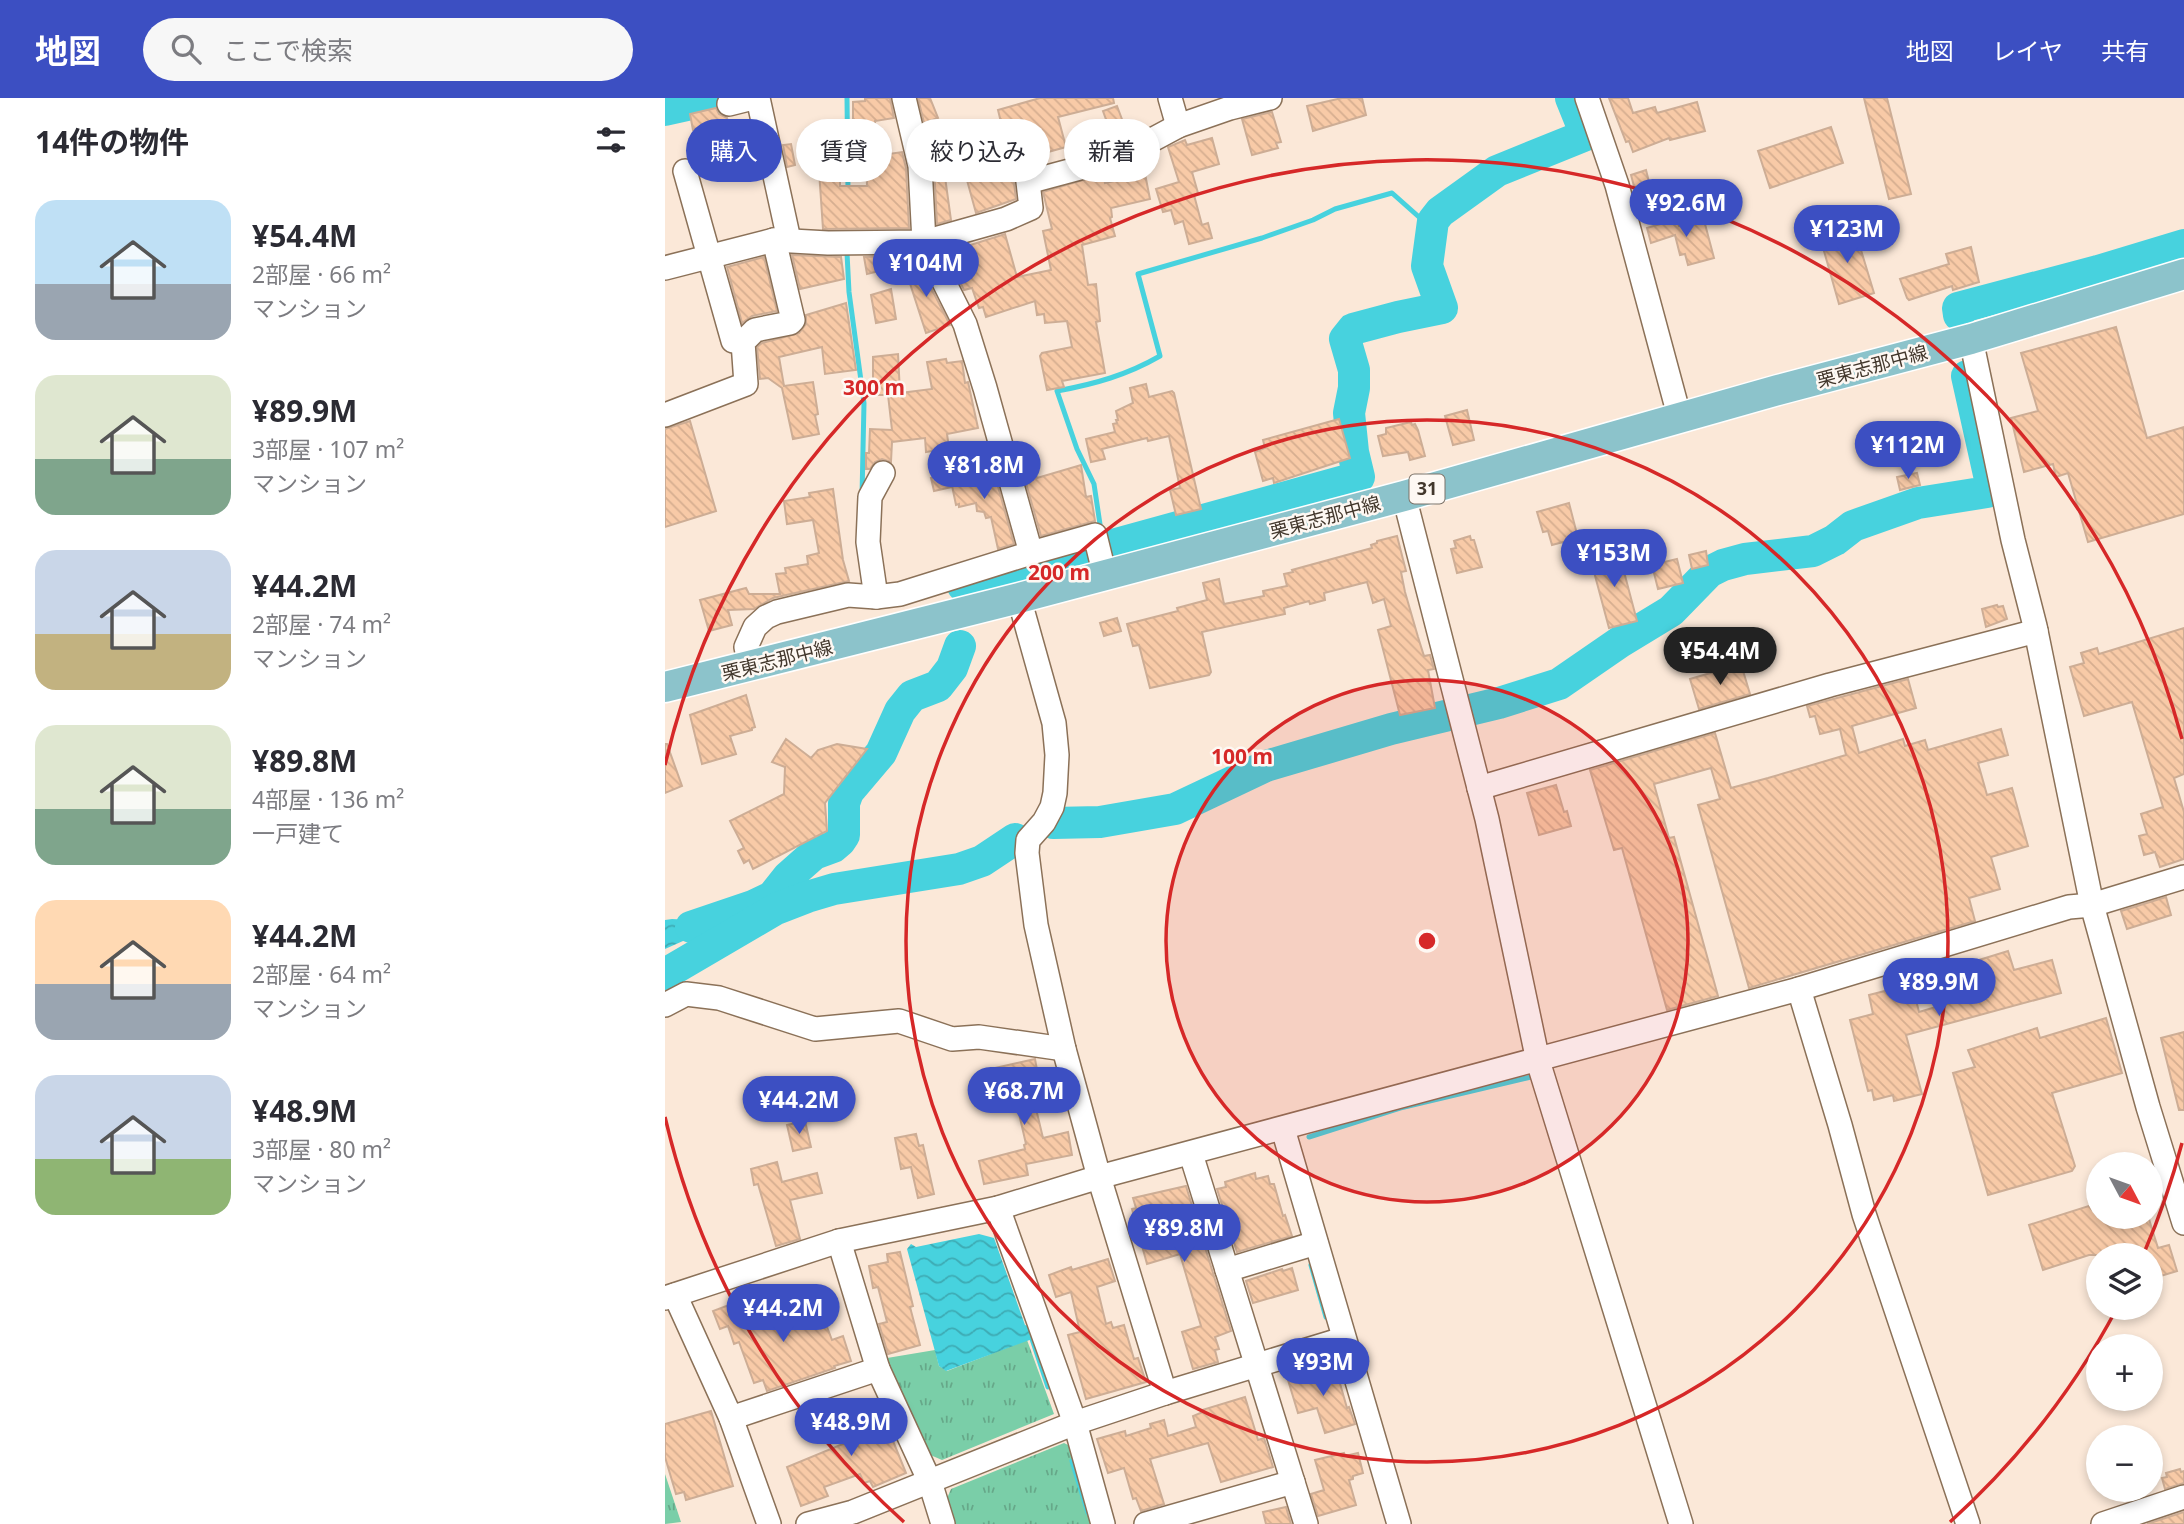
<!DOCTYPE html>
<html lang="ja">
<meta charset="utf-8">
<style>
body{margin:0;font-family:"Noto Sans","Noto Sans JP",sans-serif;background:#f7f7f7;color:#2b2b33;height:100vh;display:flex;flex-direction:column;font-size:26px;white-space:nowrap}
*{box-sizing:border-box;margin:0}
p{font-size:23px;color:#7c7c81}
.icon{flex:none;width:38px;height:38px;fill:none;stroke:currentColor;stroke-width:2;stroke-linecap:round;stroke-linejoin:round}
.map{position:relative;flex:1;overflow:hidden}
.drawer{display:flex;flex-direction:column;background:#fff;width:665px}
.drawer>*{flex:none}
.hud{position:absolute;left:21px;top:21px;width:665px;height:63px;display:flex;gap:14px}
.needle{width:46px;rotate:131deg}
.controls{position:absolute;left:1421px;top:1054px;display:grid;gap:14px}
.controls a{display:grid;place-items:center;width:77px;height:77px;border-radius:50%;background:#fff;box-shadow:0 4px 10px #0003;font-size:35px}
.price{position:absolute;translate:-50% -60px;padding:0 16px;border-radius:24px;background:#3c4fc2;color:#fff;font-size:23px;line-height:46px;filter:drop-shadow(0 2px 4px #0008)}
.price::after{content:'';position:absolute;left:50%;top:42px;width:21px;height:16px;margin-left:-10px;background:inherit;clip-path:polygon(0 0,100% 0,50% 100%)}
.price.current{background:#222;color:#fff}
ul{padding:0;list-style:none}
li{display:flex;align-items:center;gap:21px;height:175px;padding:0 35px}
li span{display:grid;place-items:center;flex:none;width:196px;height:140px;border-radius:21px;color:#555}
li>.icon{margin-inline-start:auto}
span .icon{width:84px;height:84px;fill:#fffc;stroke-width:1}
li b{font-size:30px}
h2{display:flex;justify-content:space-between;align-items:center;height:84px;padding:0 35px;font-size:30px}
.chip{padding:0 24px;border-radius:32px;background:#fff;box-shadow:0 4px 10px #0003;font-size:24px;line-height:63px}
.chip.current{background:#3c4fc2;color:#fff}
header{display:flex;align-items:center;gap:42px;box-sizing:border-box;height:98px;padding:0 35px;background:#3c4fc2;color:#fff}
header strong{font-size:33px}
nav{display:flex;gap:38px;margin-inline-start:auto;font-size:24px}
.search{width:490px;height:63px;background:#f7f7f7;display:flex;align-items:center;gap:18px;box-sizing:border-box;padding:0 24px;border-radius:38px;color:#7c7c81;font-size:26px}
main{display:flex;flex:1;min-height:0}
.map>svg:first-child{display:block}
.grass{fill:url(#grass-tufts)}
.water{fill:url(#water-waves)}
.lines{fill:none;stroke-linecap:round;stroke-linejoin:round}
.stream{stroke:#47d2de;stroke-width:5}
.river{stroke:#47d2de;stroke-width:32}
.building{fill:url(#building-back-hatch);stroke:#cdad95;stroke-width:2}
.minor-casing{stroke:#8b7158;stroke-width:26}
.major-casing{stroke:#fff;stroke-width:33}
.minor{stroke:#fff;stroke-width:23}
.major{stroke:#8cc3cb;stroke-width:30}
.ring{fill:none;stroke:#d62828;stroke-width:3.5}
.labels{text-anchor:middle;stroke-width:5;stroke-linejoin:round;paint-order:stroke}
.shield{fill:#fef8f3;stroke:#7b7268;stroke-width:2}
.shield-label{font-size:18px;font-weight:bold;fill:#43382d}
.street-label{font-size:19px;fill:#43382d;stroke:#fef8f3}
.centre{fill:#d62828;stroke:#fef8f3;stroke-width:3.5}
.ring-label{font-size:21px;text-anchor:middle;font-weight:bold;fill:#d62828;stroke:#fef8f3;stroke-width:5;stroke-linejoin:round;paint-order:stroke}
</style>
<header>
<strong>地図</strong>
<div class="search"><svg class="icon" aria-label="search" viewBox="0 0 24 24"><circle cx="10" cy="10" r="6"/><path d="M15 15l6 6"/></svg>ここで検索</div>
<nav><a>地図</a><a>レイヤ</a><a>共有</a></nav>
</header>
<main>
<section class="drawer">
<h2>14件の物件<svg class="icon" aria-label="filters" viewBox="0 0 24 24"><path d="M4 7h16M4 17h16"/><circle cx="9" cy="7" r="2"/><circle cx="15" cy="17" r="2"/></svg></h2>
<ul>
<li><span style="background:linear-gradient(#bfe0f5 60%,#9aa5b1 0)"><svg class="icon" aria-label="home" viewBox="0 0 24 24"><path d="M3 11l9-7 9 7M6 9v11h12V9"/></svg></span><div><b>¥54.4M</b><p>2部屋 · 66 m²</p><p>マンション</p></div></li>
<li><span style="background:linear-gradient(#dfe7d0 60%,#7fa58c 0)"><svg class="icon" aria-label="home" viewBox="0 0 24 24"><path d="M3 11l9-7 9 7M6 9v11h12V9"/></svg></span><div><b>¥89.9M</b><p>3部屋 · 107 m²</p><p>マンション</p></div></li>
<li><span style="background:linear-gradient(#c9d6e8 60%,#c2b280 0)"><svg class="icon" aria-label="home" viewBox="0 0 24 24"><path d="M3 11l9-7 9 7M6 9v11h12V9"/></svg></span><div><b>¥44.2M</b><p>2部屋 · 74 m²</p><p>マンション</p></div></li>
<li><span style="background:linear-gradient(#dfe7d0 60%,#7fa58c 0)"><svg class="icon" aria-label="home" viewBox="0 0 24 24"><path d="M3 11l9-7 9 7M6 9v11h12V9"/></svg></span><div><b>¥89.8M</b><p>4部屋 · 136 m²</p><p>一戸建て</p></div></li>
<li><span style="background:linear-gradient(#ffd9b3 60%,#9aa5b1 0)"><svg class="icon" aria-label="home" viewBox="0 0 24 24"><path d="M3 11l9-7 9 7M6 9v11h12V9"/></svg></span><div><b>¥44.2M</b><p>2部屋 · 64 m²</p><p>マンション</p></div></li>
<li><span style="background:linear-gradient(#c9d6e8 60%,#8fb573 0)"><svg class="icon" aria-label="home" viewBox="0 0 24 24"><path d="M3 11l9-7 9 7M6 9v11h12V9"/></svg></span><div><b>¥48.9M</b><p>3部屋 · 80 m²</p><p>マンション</p></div></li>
</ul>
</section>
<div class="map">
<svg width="1519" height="1426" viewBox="0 0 1519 1426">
<defs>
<pattern id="grass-tufts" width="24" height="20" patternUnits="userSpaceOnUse" patternTransform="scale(1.75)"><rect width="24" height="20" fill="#7acea8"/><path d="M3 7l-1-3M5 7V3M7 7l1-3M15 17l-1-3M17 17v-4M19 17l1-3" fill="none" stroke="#66a889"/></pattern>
<pattern id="water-waves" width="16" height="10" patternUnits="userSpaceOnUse" patternTransform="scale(1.75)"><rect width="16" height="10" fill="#47d2de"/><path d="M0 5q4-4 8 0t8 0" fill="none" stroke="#3dabb4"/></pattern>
<pattern id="building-back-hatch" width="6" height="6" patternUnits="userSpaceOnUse" patternTransform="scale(1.75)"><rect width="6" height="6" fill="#f8caa7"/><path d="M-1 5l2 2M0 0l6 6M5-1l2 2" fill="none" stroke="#d6ae90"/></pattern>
</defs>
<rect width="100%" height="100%" fill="#fbe8d8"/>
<g class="grass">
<path d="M362,1242L389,1316L277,1362L263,1356L216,1261L270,1252L274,1268L282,1273Z"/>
<path d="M399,1345L411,1351L428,1421L426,1426H286L280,1405L286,1391Z"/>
<path d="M0,1376L16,1424L0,1426Z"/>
</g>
<g class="water">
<path d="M7,821L25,822L27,839L0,851V822Z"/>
<path d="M314,1136L329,1140L360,1227L366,1229L370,1240L281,1273L274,1268L242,1151L246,1146L251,1149Z"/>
</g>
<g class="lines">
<g class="stream">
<path d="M182,0L183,92"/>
<path d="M182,155L184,194L199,305L197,398"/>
<path d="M436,433L429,386L412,351L392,293C430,286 462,277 495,258L473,176L597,140L648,122L670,111L727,95L754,119L768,123"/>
<path d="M644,1039L735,1010L866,979"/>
<path d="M646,1167L661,1219"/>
<path d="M367,1241L383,1289"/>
<path d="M407,1363L423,1415"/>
</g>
<g class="river">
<path d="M0,12L54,0"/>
<path d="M1294,217L1293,210L1433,173L1519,147"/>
<path d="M437,450L694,379L688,354L684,315L689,290V272L680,241L688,231L733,219L777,210L762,168L768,123L775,114L832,73L921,37L906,0"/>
<path d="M298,488V485L419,455"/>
<path d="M388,725L435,724L510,711L601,668L726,631L834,605L894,586L955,544L1006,513L1044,474L1058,467L1080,461L1148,453L1170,442L1188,428L1253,405L1322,394L1327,390L1302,278"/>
<path d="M26,829L88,808L107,799L123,779L149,756L168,749L175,743L179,737V705L183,694L216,655L235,613L247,598L273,588L287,570L295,548"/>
<path d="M0,876L111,811L142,799L169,791L294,771L317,763L350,741"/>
</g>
</g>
<g class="building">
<path d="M200,0H225L229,20L210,23L211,53L175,55V88H202L201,55H217V57L237,54L241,70L244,130L158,131L152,43L188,41V4L200,3Z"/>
<path d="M253,0H265L273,20L259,25Z"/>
<path d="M375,0H448L449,5L393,19L401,49L376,56L379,65L353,74L349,85L351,101L311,115L297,64L336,53L335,50L342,49L333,12Z"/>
<path d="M677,0H697L701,17L648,33L642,8Z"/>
<path d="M944,0H963L968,15L990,9L992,15L1032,4L1040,33L1005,42L1004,40L968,54L964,43L961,44Z"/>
<path d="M1199,0H1222L1246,96L1224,101Z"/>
<path d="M452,8L461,32L447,38L438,13Z"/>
<path d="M51,10L54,16L62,20L67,43L64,44L71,68L39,77L34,59L40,57L34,31L28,32L25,16Z"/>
<path d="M607,14L616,44L611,45L613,50L587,57L577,21Z"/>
<path d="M1166,29L1178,65L1105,90L1093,53Z"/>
<path d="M547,40L554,66L527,74L533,95L529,97L537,127L543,125L547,140L524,146L518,123L510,126L506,112L498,114L491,91L514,84L503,49L520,42L522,47Z"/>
<path d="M275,43L286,122L272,126L269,67L264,46Z"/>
<path d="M126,46L130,67L122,69L118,47Z"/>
<path d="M981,72L985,88L970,92L966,77Z"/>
<path d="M438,76L440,85L480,76L485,101L446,110L447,119L445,120L450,138L417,147L423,187L431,186L435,223L431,224L440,275L397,283L399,289L382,292L375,258L377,255L407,249L402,223L380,225L379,216L372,217L370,203L321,219L318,209L314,210L307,190L299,192L280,155L340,136L352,179L386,172L378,133L387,131L378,94Z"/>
<path d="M1012,121L1014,128L1036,123L1037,126H1040L1049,160L1023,167L1020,156L1015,157L1010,137L986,145L982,130Z"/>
<path d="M1189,129L1209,195L1174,206L1155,139Z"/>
<path d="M1306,149L1314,184L1288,192L1287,188L1244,202L1242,200L1235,181L1284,166L1281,156Z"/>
<path d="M127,157L176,159L179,181L135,191Z"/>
<path d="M220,158L222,171L202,176L199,159Z"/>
<path d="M99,159L112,213L87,218L77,225L62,169Z"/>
<path d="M253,164L285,227L261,235L239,167Z"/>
<path d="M226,191L231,221L211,225L206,197Z"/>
<path d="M181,205L191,272L160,276L157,249L114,259L119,288L148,284L153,316L150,317L154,336L128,341L117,290L103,280L95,281L92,249L97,245L134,235L141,226V217Z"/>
<path d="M1451,229L1482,340L1519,329V416L1423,444L1403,375L1391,379L1388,366L1359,374L1346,320L1373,313L1356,255Z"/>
<path d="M233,256L235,295L267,291L262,264L281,261L282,265L297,263L300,285L303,284L313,330L282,336L284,350L261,354L260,340L227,344L226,364L217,361L210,364L205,371H201V355H204L205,331L227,332L223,297H208V259Z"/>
<path d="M481,286L484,299L507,293L509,295L536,411L511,417L505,392L515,390L504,338L483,343L482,340L437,351L440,361L426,364L421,341L450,334L448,326L452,325L451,322H453L451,313L468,305L465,290Z"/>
<path d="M802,312L809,342L788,347L780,318Z"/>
<path d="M674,321L685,360L609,385L608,380L598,383L590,354L600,350L598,342Z"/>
<path d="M25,323L51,413L0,429V331Z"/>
<path d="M746,324L747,327L750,326L753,332L760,358L745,362L743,354L718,358L713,338L721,336V330Z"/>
<path d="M366,361L372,380L416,367L421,399L426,398L430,423L376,438L355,364Z"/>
<path d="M318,371L319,376L329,374L349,446L333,451L326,419L321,420L319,414L312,413L311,405L294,409V406L291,407L285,378Z"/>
<path d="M1252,375L1255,387L1235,392L1232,379Z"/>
<path d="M284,376L287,389L269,393L266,380Z"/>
<path d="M168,391L178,462L184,483L108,500L89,511L63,512L67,527L44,533L35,502L81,490L84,496H115L111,476L121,475L120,470L143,466L142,458L154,455L148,422L122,426L119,403L145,399L144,395Z"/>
<path d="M904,405L913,440L887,447L883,433L878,434L872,414Z"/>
<path d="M732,438L741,473L736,474L740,494L753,539L759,558L765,557L769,571L763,572L770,610L735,617L713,532L726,528L719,501L708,505L702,484L659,495L660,502L645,506L644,503L619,510L620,516L537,534L546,574L544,577L485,590L474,547L468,548L462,526L513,513L512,510L542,502L538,485L554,481L559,506L599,498L598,493L622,488L619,476L628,474L627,472L707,450L706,447L712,445V443Z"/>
<path d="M805,438L806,442H809L817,469L792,475L786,451L791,450L789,443Z"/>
<path d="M953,451L972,523L944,530L925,459Z"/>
<path d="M1041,453L1043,467L1027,471L1024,457Z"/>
<path d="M1012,461L1018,485L993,491L987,467Z"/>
<path d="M1332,507L1333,509L1338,508L1342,521L1321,529L1317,511Z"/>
<path d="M452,520L456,533L439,538L435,525Z"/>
<path d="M1519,530V676L1509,680L1519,714V761L1495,769L1490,754L1479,757L1474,738L1482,736L1476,716L1498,709L1467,604L1419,618L1405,569L1419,565L1416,555L1432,550L1434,556Z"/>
<path d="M1076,566L1085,596L1034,611L1025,581Z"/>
<path d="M1243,581L1251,610L1187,628L1194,655L1238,641L1240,648L1260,642L1263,652L1336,631L1343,657L1313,665L1322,697L1347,690L1363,748L1326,759L1335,791L1304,800L1310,823L1084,890L1033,707L1055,701L1046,670L989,686L1004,740L1009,739L1053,898L1002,912L957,750L949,752L925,672L1050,635L1066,690L1103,680L1181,657L1175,631L1155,636L1150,618L1145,619L1142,608Z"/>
<path d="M81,597L90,629L87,630V632L65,638L71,656L37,666L25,617Z"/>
<path d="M121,641L146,660L153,652L172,646L202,651L160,705L162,733L88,771L84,762L79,765L73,753L79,750L65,723L119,696L120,669L107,664Z"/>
<path d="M0,646H2L17,688L0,695Z"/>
<path d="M891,687L899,714L902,713L906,728L874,737L862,695Z"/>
<path d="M1501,799L1506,817L1462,831L1456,813Z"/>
<path d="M1343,853L1349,872L1387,862L1396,895L1241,937L1257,996L1229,1003L1228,997L1209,1002L1207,992L1203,993L1185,922L1208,916L1204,897L1247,886L1254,914L1298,901L1288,870Z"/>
<path d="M1441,920L1457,975L1387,995L1410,1068L1407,1073L1323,1097L1288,975L1310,969L1303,952L1372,930L1375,940Z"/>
<path d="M1519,934V1012H1514L1496,940Z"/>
<path d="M370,961L375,988L366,990L378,1040L403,1034L407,1057L361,1066L363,1077L319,1086L314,1063L360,1051L359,1047L361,1046L349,994L336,997L330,970Z"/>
<path d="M140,1023L146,1049L128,1053L122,1027Z"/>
<path d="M251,1036L254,1048L258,1047L269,1096L253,1100L246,1069L236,1071L230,1040Z"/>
<path d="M112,1064L117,1084L152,1075L157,1095L125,1102L135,1141L111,1148L93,1086L89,1087L86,1071Z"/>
<path d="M590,1075L591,1081L603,1078L605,1086H609L618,1118L620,1117L627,1138L572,1154L552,1091L561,1089L560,1084Z"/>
<path d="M521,1088L566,1233L550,1239L554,1251L550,1252L553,1264L528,1271L517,1234L536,1228L515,1156L482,1166L467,1111L471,1110L468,1100Z"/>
<path d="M1433,1105V1118H1483L1493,1150L1504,1147L1512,1173L1486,1181V1157H1424L1378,1172L1364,1127Z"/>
<path d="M235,1154L248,1208L245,1209L255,1247L223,1256L214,1226L222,1224L213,1189L208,1190L204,1168L223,1164L222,1156Z"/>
<path d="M443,1161L450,1183L432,1189L441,1226L446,1224L448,1230L459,1227L469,1261L473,1260L481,1284L421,1301L403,1237L415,1234L406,1194L391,1199L384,1177L406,1169L407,1172Z"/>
<path d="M627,1170L633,1192L588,1205L581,1183L617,1171L618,1173Z"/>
<path d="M85,1199L95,1224L130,1213L131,1216L154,1208L167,1242L178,1238L186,1263L169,1268L170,1270L102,1293L98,1282L89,1285L74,1244L69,1246L63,1228L55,1231L48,1213Z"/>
<path d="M670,1268L682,1310L684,1309L690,1326L660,1335L652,1310L633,1315L623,1282Z"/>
<path d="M580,1299L593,1342L599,1340L608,1369L556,1384L543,1345L485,1361L499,1406L476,1413L471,1400L468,1401L459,1370L443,1375L432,1341L460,1333L461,1338L486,1330L485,1326L499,1322L503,1338L531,1329L528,1318L538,1314L537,1312Z"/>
<path d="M211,1301L241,1375L208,1389L205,1383L199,1385L195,1376L159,1389L163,1398L136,1408L122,1369L178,1346L175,1339L194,1331L188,1312L200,1309L199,1304Z"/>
<path d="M46,1313L68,1388L21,1402L19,1394L11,1396L0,1359V1326Z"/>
<path d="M679,1355L680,1358L693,1355L698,1375L688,1378V1381L684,1382L691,1407L653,1418L646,1396L659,1392L650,1362Z"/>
<path d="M1515,1371L1516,1374L1519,1373V1385L1500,1391L1497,1380L1502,1379L1501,1375Z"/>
<path d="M621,1409L626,1426H601L598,1414Z"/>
<path d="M1519,1414V1426H1482Z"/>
</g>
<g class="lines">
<g class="minor-casing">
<g id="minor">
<path d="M93,0L124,142"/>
<path d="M239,0L255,68L259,144L300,226L320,290L366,455L430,437L440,478"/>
<path d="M505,0L513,28"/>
<path d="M922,0L952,87L1015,321"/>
<path d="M64,6L88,0"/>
<path d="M20,73L68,243"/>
<path d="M0,170L109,142L163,145L259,144L341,121L366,110L363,84L419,69L485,43L513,28L565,10L605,0"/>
<path d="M1306,241L1348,442L1370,528L1427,807L1483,1009L1519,1125"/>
<path d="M0,317L81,286L78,244L90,232L125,225L128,222L109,142"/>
<path d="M739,398L822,721L873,963L1016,1426"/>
<path d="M211,499L203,444L205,399L218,375"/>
<path d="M85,569L81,549L90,529L101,519L112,514L183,497L211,499L235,496L366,455"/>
<path d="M814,690L1165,587L1371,533"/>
<path d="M1134,891L1175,1027L1199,1116L1303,1426"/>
<path d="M0,907L21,896L54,900L150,931L234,923L287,941L314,939L399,951"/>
<path d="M618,1031L734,1426"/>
<path d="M526,1056L641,1426"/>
<path d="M333,1110L410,1325L438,1426"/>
<path d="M174,1143L213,1271L265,1384L278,1426"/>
<path d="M562,1172L651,1145"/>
<path d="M10,1197L66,1320L104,1426"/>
<path d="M0,1200L174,1143L333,1110L434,1079L1134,891L1404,809L1427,807L1519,779"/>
<path d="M500,1295L678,1241"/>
<path d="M66,1320L213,1271"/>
<path d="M143,1426L188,1414L410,1325L500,1295L434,1079L399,951L371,827L362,755L363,742L379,724L387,709L390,695L392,657L389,625L354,500"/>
<path d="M481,1426L628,1384"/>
<path d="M1438,1426L1519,1399"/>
</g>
</g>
<g class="major-casing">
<path id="major" d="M0,589L354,500L739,398L1113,292L1306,241L1519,176"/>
</g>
<use href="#minor" class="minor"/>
<use href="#major" class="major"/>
</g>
<circle cx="762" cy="843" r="261" fill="#d62828" fill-opacity=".12"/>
<g class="ring">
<circle cx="762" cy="843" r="261"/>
<circle cx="762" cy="843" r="521"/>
<path d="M1517 1045A782 782 0 0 1 1479 1155M1452 1210A782 782 0 0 1 1285 1424M239 1424A782 782 0 0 1 0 1019M0 667A782 782 0 0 1 1517 641"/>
</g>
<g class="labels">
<rect class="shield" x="744.5" y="376.5" width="35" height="29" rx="5"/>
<g class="shield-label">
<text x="762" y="397">31</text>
</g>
<g class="street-label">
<text transform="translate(1207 268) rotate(-15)" y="7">栗東志那中線</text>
<text transform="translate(660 419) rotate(-15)" y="7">栗東志那中線</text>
<text transform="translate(112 562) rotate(-14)" y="7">栗東志那中線</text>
</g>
</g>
<circle cx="762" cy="843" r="10" class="centre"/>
<g class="ring-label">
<text x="209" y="297">300 m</text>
<text x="394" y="482">200 m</text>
<text x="577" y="666">100 m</text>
</g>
</svg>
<div class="controls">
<a><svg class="needle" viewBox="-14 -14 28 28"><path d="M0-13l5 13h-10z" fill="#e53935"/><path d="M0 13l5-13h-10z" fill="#7c7c81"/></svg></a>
<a><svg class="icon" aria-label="layers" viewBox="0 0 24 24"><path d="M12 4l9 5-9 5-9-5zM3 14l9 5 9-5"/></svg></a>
<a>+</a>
<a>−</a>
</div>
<b class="price" style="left:1021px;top:141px">¥92.6M</b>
<b class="price" style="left:1182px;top:167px">¥123M</b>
<b class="price" style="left:261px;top:201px">¥104M</b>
<b class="price" style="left:1243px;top:383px">¥112M</b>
<b class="price" style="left:319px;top:403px">¥81.8M</b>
<b class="price" style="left:949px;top:491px">¥153M</b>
<b class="price current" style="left:1055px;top:589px">¥54.4M</b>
<b class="price" style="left:1274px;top:920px">¥89.9M</b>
<b class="price" style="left:359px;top:1029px">¥68.7M</b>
<b class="price" style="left:134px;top:1038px">¥44.2M</b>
<b class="price" style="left:519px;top:1166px">¥89.8M</b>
<b class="price" style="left:118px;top:1246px">¥44.2M</b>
<b class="price" style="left:658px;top:1300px">¥93M</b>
<b class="price" style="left:186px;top:1360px">¥48.9M</b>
<div class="hud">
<a class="chip current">購入</a>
<a class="chip">賃貸</a>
<a class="chip">絞り込み</a>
<a class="chip">新着</a>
</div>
</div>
</main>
